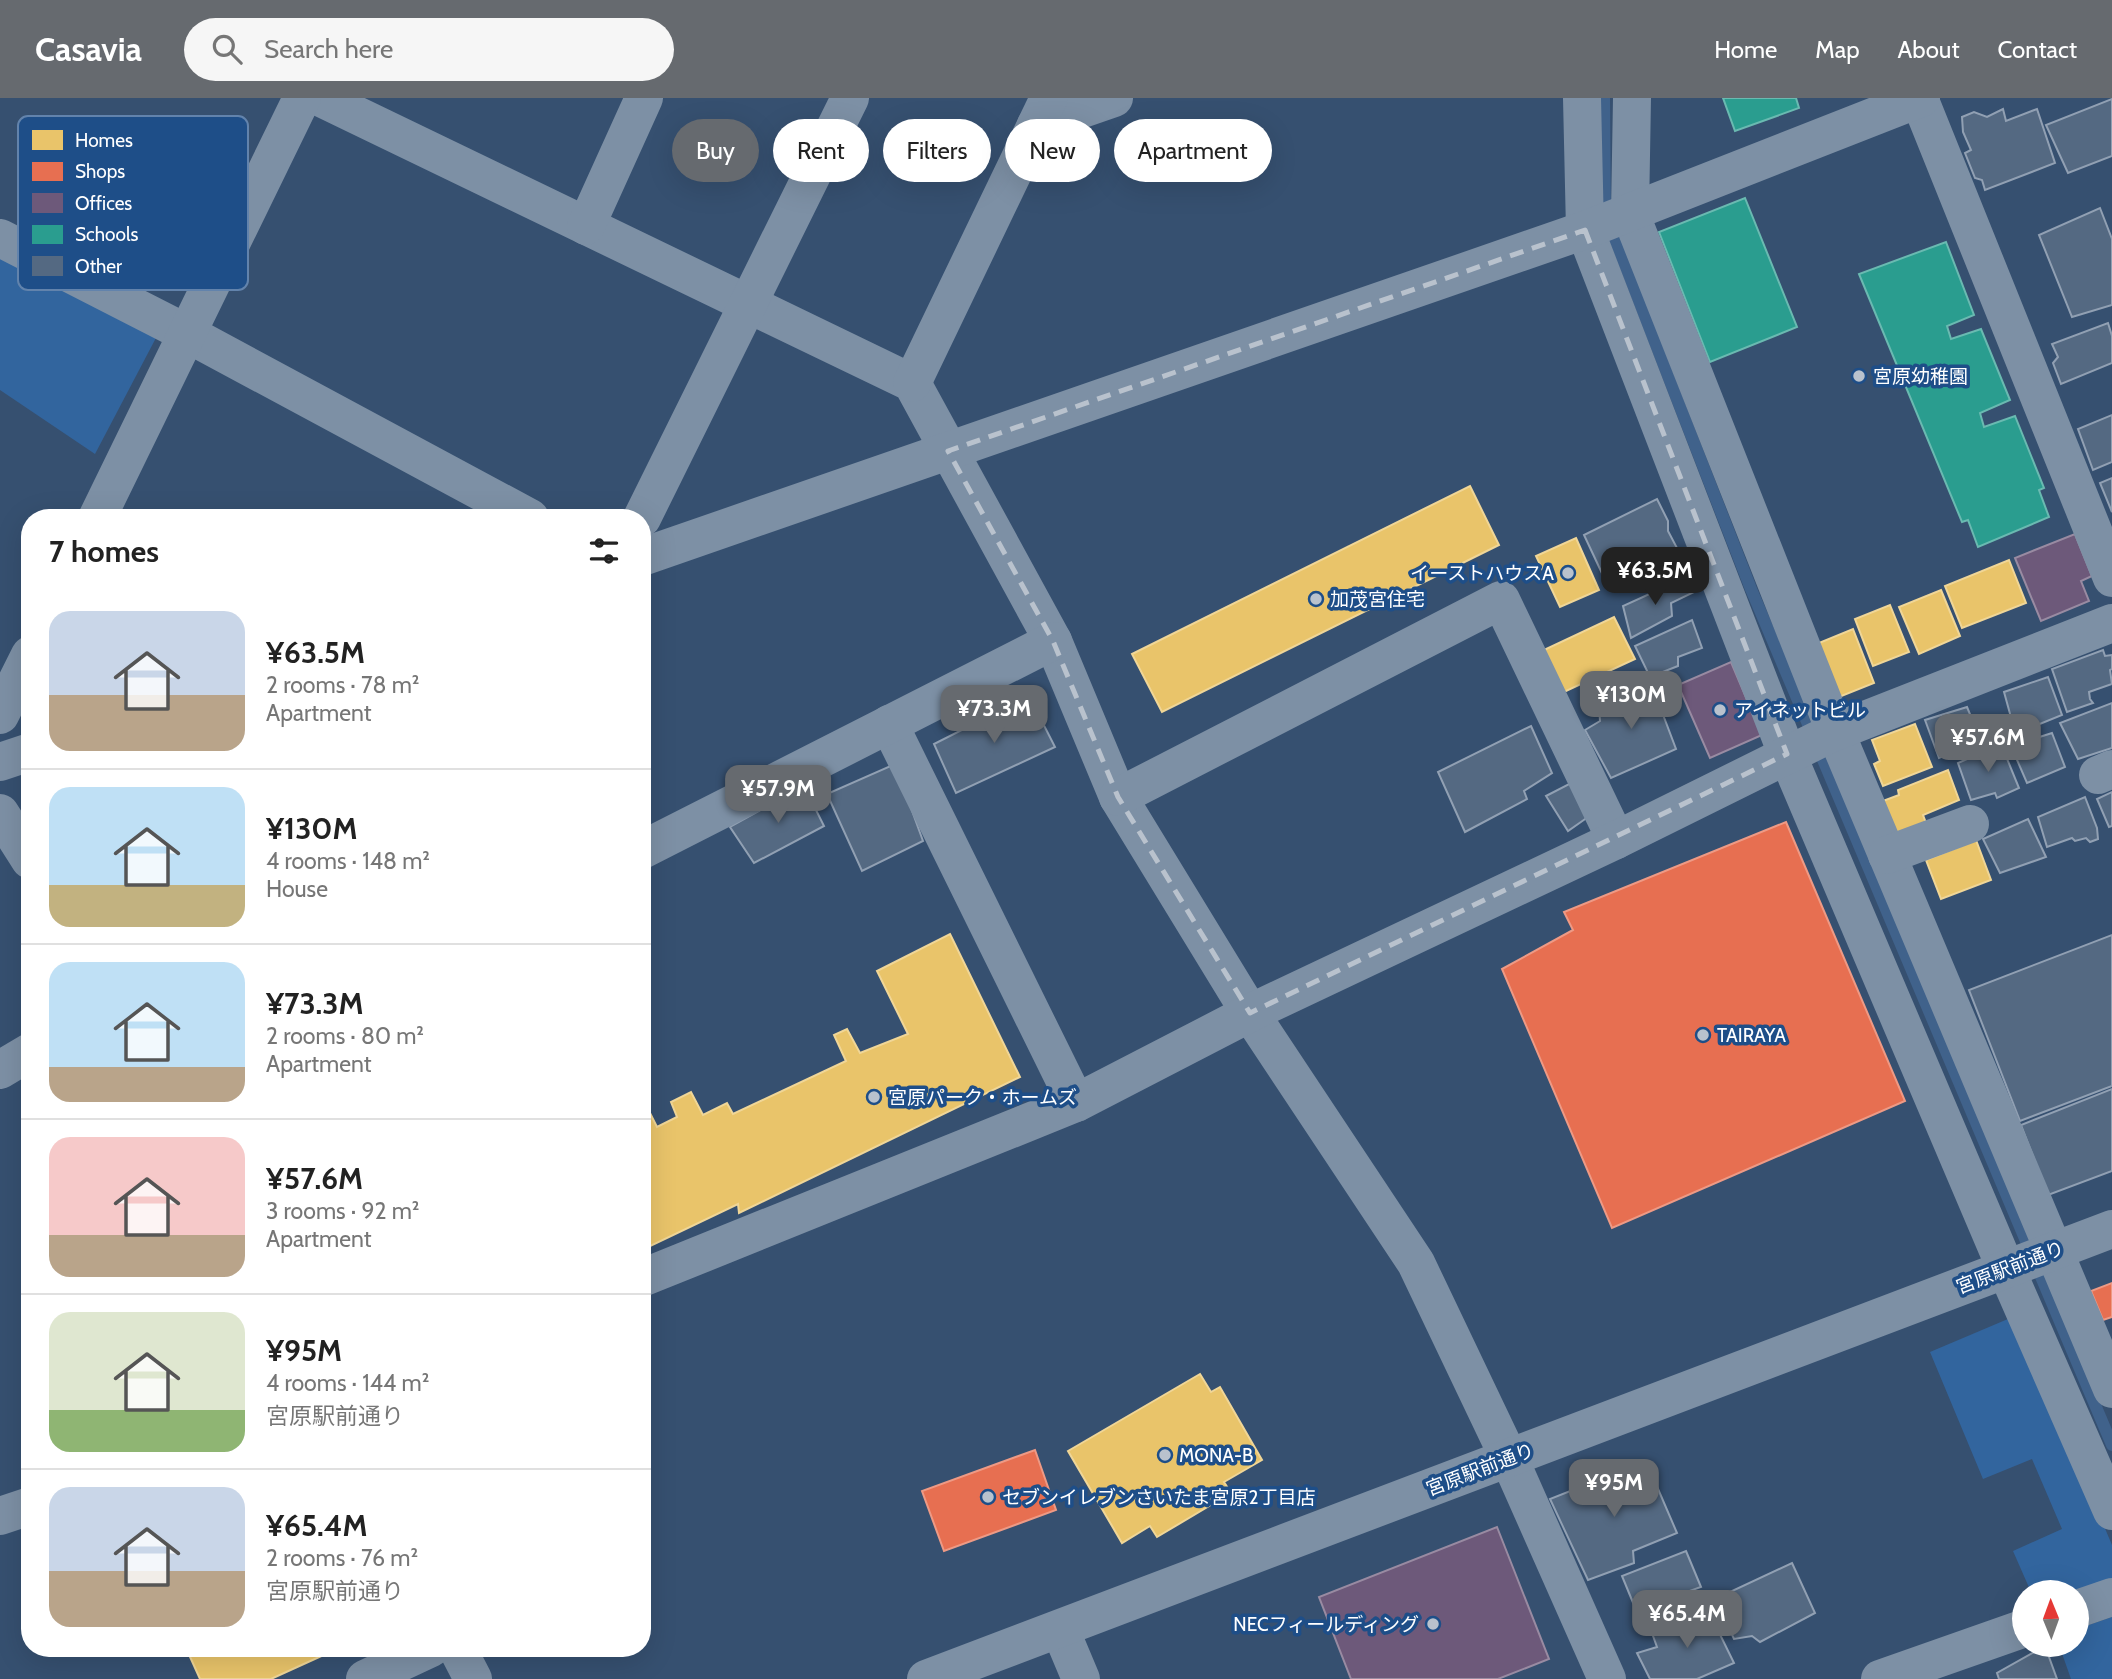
<!DOCTYPE html>
<meta charset="utf-8">
<style>
body{margin:0;font-family:Cabin,"Noto Sans JP",sans-serif;background:#f6f6f6;color:#222;height:100vh;display:flex;flex-direction:column;font-size:26px;white-space:nowrap}
*{box-sizing:border-box;margin:0}
p{font-size:23px;color:#767676}
.icon{flex:none;width:38px;height:38px;fill:none;stroke:currentColor;stroke-width:2;stroke-linecap:round;stroke-linejoin:round}
.map{position:relative;flex:1;overflow:hidden}
.side{position:absolute;left:21px;top:411px;width:630px;height:1148px;display:flex;flex-direction:column;background:#fff;border-radius:28px;box-shadow:0 7px 28px #0002}
.side>*{flex:none}
.guide{position:absolute;left:672px;top:21px;width:665px;height:63px;display:flex;gap:14px}
.needle{width:46px;rotate:359deg}
.buttons{position:absolute;left:2012px;top:1482px;display:grid;gap:14px}
.buttons a{display:grid;place-items:center;width:77px;height:77px;border-radius:50%;background:#fff;box-shadow:0 7px 28px #0002;font-size:35px}
.price{position:absolute;translate:-50% -60px;padding:0 16px;border-radius:14px;background:#666a6f;color:#fff;font-size:23px;line-height:46px;filter:drop-shadow(0 2px 4px #0008)}
.price::after{content:'';position:absolute;left:50%;top:42px;width:21px;height:16px;margin-left:-10px;background:inherit;clip-path:polygon(0 0,100% 0,50% 100%)}
.price.on{background:#222;color:#fff}
ul{padding:0;list-style:none}
li{display:flex;align-items:center;gap:21px;height:175px;padding:0 28px}
li+li{border-top:2px solid #e0e0e0}
li span{display:grid;place-items:center;flex:none;width:196px;height:140px;border-radius:21px;color:#555}
li>.icon{margin-inline-start:auto}
span .icon{width:84px;height:84px;fill:#fffc;stroke-width:1}
li b{font-size:30px}
h2{display:flex;justify-content:space-between;align-items:center;height:84px;padding:0 28px;font-size:30px}
.tag{padding:0 24px;border-radius:32px;background:#fff;box-shadow:0 7px 28px #0002;font-size:24px;line-height:63px}
.tag.on{background:#666a6f;color:#fff}
header{display:flex;align-items:center;gap:42px;box-sizing:border-box;height:98px;padding:0 35px;background:#666a6f;color:#fff}
header strong{font-size:33px}
nav{display:flex;gap:38px;margin-inline-start:auto;font-size:24px}
.search{width:490px;height:63px;background:#f6f6f6;display:flex;align-items:center;gap:18px;box-sizing:border-box;padding:0 24px;border-radius:38px;color:#767676;font-size:26px}
.map>svg:first-child{display:block}
.green{fill:#32659e}
.homes{fill:#e9c46a;stroke:#f0d697;stroke-width:2}
.shops{fill:#e76f51;stroke:#ee9a85;stroke-width:2}
.offices{fill:#6d597a;stroke:#998ba2;stroke-width:2}
.schools{fill:#2a9d8f;stroke:#6abab1;stroke-width:2}
.lines{fill:none;stroke-linecap:round;stroke-linejoin:round}
.stream{stroke:#40628b;stroke-width:12}
.building{fill:#546982;stroke:#91a0b3;stroke-width:2}
.minor{stroke:#7d90a5;stroke-width:38}
.marked{fill:none;stroke:#b9c2cd;stroke-width:5;stroke-dasharray:14 9;stroke-linejoin:round}
.poi-dot{fill:#b9c2cd;stroke:#1e4e88;stroke-width:2.5}
.labels{text-anchor:middle;stroke-width:7;stroke-linejoin:round;paint-order:stroke}
.poi-label{font-size:19px;fill:#fff;stroke:#1e4e88;text-anchor:start}
.street-label{font-size:19px;fill:#fff;stroke:#1e4e88}
.key{fill:#1e4e88;stroke:#6283ac;stroke-width:2}
.key-label{font-size:19px;fill:#fff}
</style>
<header>
<strong>Casavia</strong>
<div class="search"><svg class="icon" aria-label="search" viewBox="0 0 24 24"><circle cx="10" cy="10" r="6"/><path d="M15 15l6 6"/></svg>Search here</div>
<nav><a>Home</a><a>Map</a><a>About</a><a>Contact</a></nav>
</header>
<div class="map">
<svg width="2112" height="1581" viewBox="0 0 2112 1581">
<rect width="100%" height="100%" fill="#365070"/>
<g class="green">
<path d="M0,157L158,236L95,356L0,292Z"/>
<path d="M2015,1218L2112,1447V1492L2031,1494L2013,1453L2062,1431L2032,1361L1983,1381L1930,1254Z"/>
<path d="M2112,1519V1581H2071L2059,1547H2077V1531Z"/>
</g>
<g class="homes">
<path d="M1470,388L1499,447L1162,614L1132,556Z"/>
<path d="M1576,440L1599,492L1560,509L1536,458Z"/>
<path d="M2009,462L2026,505L1962,530L1945,488Z"/>
<path d="M1941,492L1960,538L1919,556L1899,509Z"/>
<path d="M1890,507L1909,554L1873,568L1855,521Z"/>
<path d="M1614,519L1635,561L1564,594L1544,552Z"/>
<path d="M1853,531L1874,585L1834,601L1814,547Z"/>
<path d="M1915,626L1932,669L1883,688L1874,666L1880,663L1872,642Z"/>
<path d="M1948,672L1959,702L1923,717L1926,725L1893,738L1880,704L1899,697L1898,692Z"/>
<path d="M1976,742L1991,782L1941,801L1926,762Z"/>
<path d="M950,836L1020,979L739,1115L738,1106L642,1152V1041L644,1040L642,1006L645,1005L657,1029L677,1019L671,1004L691,994L703,1017L727,1005L733,1016L846,963L834,937L847,931L860,955L908,936L877,873Z"/>
<path d="M1200,1276L1211,1294L1220,1289L1262,1362L1224,1384L1231,1395L1157,1439L1150,1428L1122,1445L1068,1353Z"/>
<path d="M186,1550H339L271,1581H200Z"/>
</g>
<g class="shops">
<path d="M1786,724L1905,1003L1612,1130L1502,871L1573,832L1564,814Z"/>
<path d="M2112,1185V1219L2103,1222L2091,1193Z"/>
<path d="M1035,1352L1056,1412L944,1453L922,1393Z"/>
</g>
<g class="offices">
<path d="M2075,436L2092,478L2081,483L2089,503L2041,523L2015,460Z"/>
<path d="M1731,564L1762,637L1710,660L1678,587Z"/>
<path d="M1497,1429L1549,1561L1498,1581H1351L1319,1499Z"/>
</g>
<g class="schools">
<path d="M1723,0H1796L1799,10L1735,33Z"/>
<path d="M1745,100L1797,229L1710,264L1659,134Z"/>
<path d="M1946,144L1974,217L1947,228L1951,241L1981,231L2010,302L1980,315L1984,329L2015,318L2044,390L2039,392L2049,419L1978,449L1968,422L1962,424L1859,176Z"/>
</g>
<g class="lines">
<path class="stream" d="M1604,0L1605,116L1751,491L2112,1347"/>
</g>
<g class="building">
<path d="M2112,1V58L2068,75L2046,27Z"/>
<path d="M2003,11L2006,23L2037,11L2055,65L1985,92L1982,82L1975,80L1965,55L1971,52L1963,34L1962,19L1974,14L1987,19Z"/>
<path d="M2100,110L2112,141V207L2072,219L2039,137Z"/>
<path d="M2108,225L2112,238V265L2061,286L2053,265L2058,259L2052,246Z"/>
<path d="M2112,317V364L2093,372L2078,331Z"/>
<path d="M2112,380V414L2100,385Z"/>
<path d="M1657,401L1668,423V433L1677,450L1608,488L1584,437Z"/>
<path d="M1689,478L1694,494L1671,505L1672,518L1631,540L1623,508Z"/>
<path d="M1692,522L1702,550L1678,559V568L1650,579L1635,548Z"/>
<path d="M2103,552L2105,558L2112,557V571L2110,572L2112,586L2089,594L2090,601L2093,605L2067,614L2052,571Z"/>
<path d="M2048,579L2062,617L2025,632L2021,623H2012L2004,594Z"/>
<path d="M1651,585L1676,651L1611,680L1585,632L1600,623L1599,607Z"/>
<path d="M1029,598L1055,649L956,695L934,646Z"/>
<path d="M2112,605V650L2078,661L2060,625Z"/>
<path d="M1967,609L1981,643L1939,660L1925,622Z"/>
<path d="M1531,628L1552,675L1524,693L1527,701L1465,734L1438,674Z"/>
<path d="M2052,635L2065,669L2027,685L2011,648Z"/>
<path d="M2001,646L2019,690L1997,700L1995,695L1971,702L1958,665Z"/>
<path d="M895,666L923,743L862,773L827,696Z"/>
<path d="M1571,685L1588,719L1568,733L1546,698Z"/>
<path d="M804,688L824,728L754,765L730,729Z"/>
<path d="M2112,694V728L2109,729L2097,701Z"/>
<path d="M2085,699L2097,730L2098,741L2090,744L2086,740L2075,743L2072,740L2047,749L2038,719Z"/>
<path d="M2028,721L2046,759L2000,775L1983,741Z"/>
<path d="M2112,837V988L2020,1023L1969,892Z"/>
<path d="M2112,991V1073L2048,1097L2021,1027Z"/>
<path d="M1646,1363L1677,1435L1633,1453L1634,1465L1588,1482L1550,1401Z"/>
<path d="M1686,1453L1701,1489L1636,1512L1622,1478Z"/>
<path d="M1792,1465L1815,1515L1760,1544L1752,1538L1734,1541L1715,1501Z"/>
<path d="M1708,1512L1734,1565L1697,1581H1650L1637,1555L1657,1549L1652,1535Z"/>
<path d="M2045,1548L2057,1581H1999L1997,1575Z"/>
</g>
<g class="lines">
<g class="minor">
<path d="M321,0L912,285L1053,543L1118,699L1250,915L1416,1165L1509,1360L1607,1581"/>
<path d="M1582,0L1585,132L1787,656L2006,1171L2112,1413"/>
<path d="M1632,0L1630,115L1835,633L2112,1291"/>
<path d="M1919,0L2112,480"/>
<path d="M1036,27L1114,0"/>
<path d="M586,128L644,0"/>
<path d="M0,140L188,236L530,420"/>
<path d="M912,285L1049,0"/>
<path d="M97,420L302,0"/>
<path d="M642,420L850,0"/>
<path d="M642,459L1585,132L1921,0"/>
<path d="M0,617L30,557"/>
<path d="M889,626L1076,1005"/>
<path d="M0,664L30,654"/>
<path d="M2098,677L2112,671"/>
<path d="M1118,699L1501,502L1616,742"/>
<path d="M0,715L30,762"/>
<path d="M642,752L1053,543"/>
<path d="M1887,757L1970,726"/>
<path d="M0,972L30,954"/>
<path d="M642,1180L1076,1005L1250,915L1616,742L1832,635L2112,525"/>
<path d="M0,1418L30,1408"/>
<path d="M2077,1511L2112,1499"/>
<path d="M1060,1531L1081,1581"/>
<path d="M457,1550L473,1581"/>
<path d="M365,1581L431,1550"/>
<path d="M926,1581L2112,1131"/>
<path d="M1880,1581L2025,1530"/>
</g>
</g>
<path class="marked" d="M1585,132L1787,656L1250,915L1118,699L1053,543L948,353Z"/>
<g class="poi-dot">
<circle cx="1859" cy="278" r="7"/>
<circle cx="1568" cy="475" r="7"/>
<circle cx="1316" cy="501" r="7"/>
<circle cx="1720" cy="612" r="7"/>
<circle cx="1703" cy="937" r="7"/>
<circle cx="874" cy="999" r="7"/>
<circle cx="1165" cy="1357" r="7"/>
<circle cx="988" cy="1399" r="7"/>
<circle cx="1433" cy="1526" r="7"/>
</g>
<g class="labels">
<g class="poi-label">
<text x="1873" y="285">宮原幼稚園</text>
<text x="1554" y="482" text-anchor="end">イーストハウスA</text>
<text x="1330" y="508">加茂宮住宅</text>
<text x="1734" y="619">アイネットビル</text>
<text x="1717" y="944">TAIRAYA</text>
<text x="888" y="1006">宮原パーク・ホームズ</text>
<text x="1179" y="1364">MONA-B</text>
<text x="1002" y="1406">セブンイレブンさいたま宮原2丁目店</text>
<text x="1419" y="1533" text-anchor="end">NECフィールディング</text>
</g>
<g class="street-label">
<text transform="translate(2010 1169) rotate(-21)" y="7">宮原駅前通り</text>
<text transform="translate(1480 1371) rotate(-21)" y="7">宮原駅前通り</text>
</g>
</g>
<rect x="18" y="18" width="230" height="174" rx="10" class="key"/>
<rect x="32" y="32" width="31" height="20" fill="#e9c46a"/>
<rect x="32" y="64" width="31" height="19" fill="#e76f51"/>
<rect x="32" y="95" width="31" height="20" fill="#6d597a"/>
<rect x="32" y="127" width="31" height="19" fill="#2a9d8f"/>
<rect x="32" y="158" width="31" height="20" fill="#546982"/>
<g class="key-label">
<text x="75" y="49">Homes</text>
<text x="75" y="80">Shops</text>
<text x="75" y="112">Offices</text>
<text x="75" y="143">Schools</text>
<text x="75" y="175">Other</text>
</g>
</svg>
<div class="buttons">
<a><svg class="needle" viewBox="-14 -14 28 28"><path d="M0-13l5 13h-10z" fill="#e53935"/><path d="M0 13l5-13h-10z" fill="#767676"/></svg></a>
</div>
<b class="price on" style="left:1655px;top:509px">¥63.5M</b>
<b class="price" style="left:1631px;top:633px">¥130M</b>
<b class="price" style="left:994px;top:647px">¥73.3M</b>
<b class="price" style="left:1988px;top:676px">¥57.6M</b>
<b class="price" style="left:778px;top:727px">¥57.9M</b>
<b class="price" style="left:1614px;top:1421px">¥95M</b>
<b class="price" style="left:1687px;top:1552px">¥65.4M</b>
<div class="guide">
<a class="tag on">Buy</a>
<a class="tag">Rent</a>
<a class="tag">Filters</a>
<a class="tag">New</a>
<a class="tag">Apartment</a>
</div>
<section class="side">
<h2>7 homes<svg class="icon" aria-label="filters" viewBox="0 0 24 24"><path d="M4 7h16M4 17h16"/><circle cx="9" cy="7" r="2"/><circle cx="15" cy="17" r="2"/></svg></h2>
<ul>
<li><span style="background:linear-gradient(#c9d6e8 60%,#b9a48a 0)"><svg class="icon" aria-label="home" viewBox="0 0 24 24"><path d="M3 11l9-7 9 7M6 9v11h12V9"/></svg></span><div><b>¥63.5M</b><p>2 rooms · 78 m²</p><p>Apartment</p></div></li>
<li><span style="background:linear-gradient(#bfe0f5 70%,#c2b280 0)"><svg class="icon" aria-label="home" viewBox="0 0 24 24"><path d="M3 11l9-7 9 7M6 9v11h12V9"/></svg></span><div><b>¥130M</b><p>4 rooms · 148 m²</p><p>House</p></div></li>
<li><span style="background:linear-gradient(#bfe0f5 75%,#b9a48a 0)"><svg class="icon" aria-label="home" viewBox="0 0 24 24"><path d="M3 11l9-7 9 7M6 9v11h12V9"/></svg></span><div><b>¥73.3M</b><p>2 rooms · 80 m²</p><p>Apartment</p></div></li>
<li><span style="background:linear-gradient(#f6c9c9 70%,#b9a48a 0)"><svg class="icon" aria-label="home" viewBox="0 0 24 24"><path d="M3 11l9-7 9 7M6 9v11h12V9"/></svg></span><div><b>¥57.6M</b><p>3 rooms · 92 m²</p><p>Apartment</p></div></li>
<li><span style="background:linear-gradient(#dfe7d0 70%,#8fb573 0)"><svg class="icon" aria-label="home" viewBox="0 0 24 24"><path d="M3 11l9-7 9 7M6 9v11h12V9"/></svg></span><div><b>¥95M</b><p>4 rooms · 144 m²</p><p>宮原駅前通り</p></div></li>
<li><span style="background:linear-gradient(#c9d6e8 60%,#b9a48a 0)"><svg class="icon" aria-label="home" viewBox="0 0 24 24"><path d="M3 11l9-7 9 7M6 9v11h12V9"/></svg></span><div><b>¥65.4M</b><p>2 rooms · 76 m²</p><p>宮原駅前通り</p></div></li>
</ul>
</section>
</div>
